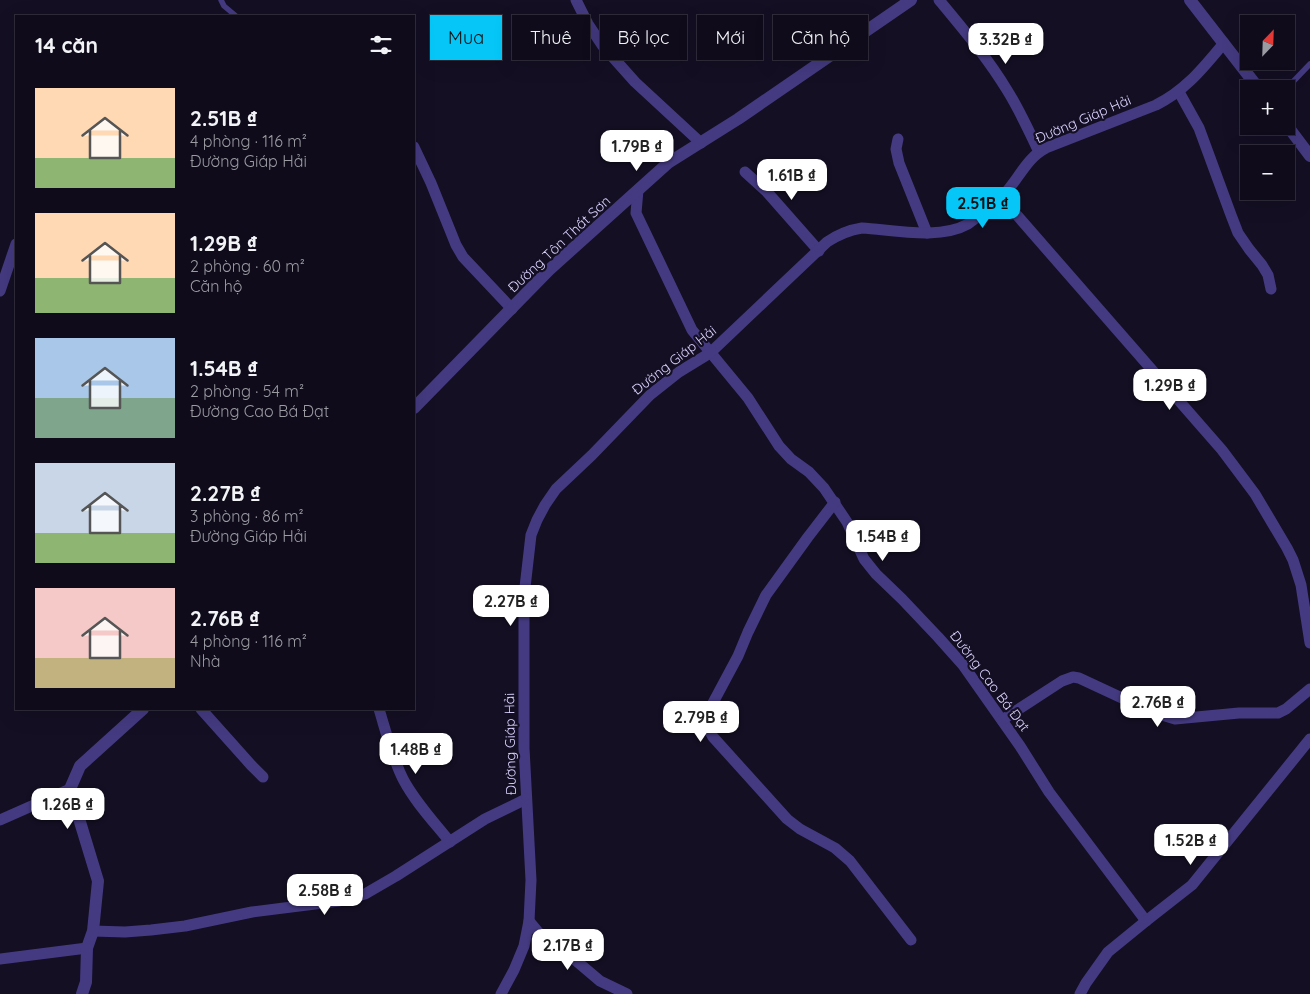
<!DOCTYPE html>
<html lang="vi">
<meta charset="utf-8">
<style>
body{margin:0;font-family:Quicksand,sans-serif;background:#1d1927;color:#f1f3f6;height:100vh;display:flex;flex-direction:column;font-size:19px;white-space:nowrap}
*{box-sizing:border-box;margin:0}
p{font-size:16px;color:#9b9ba2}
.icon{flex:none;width:28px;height:28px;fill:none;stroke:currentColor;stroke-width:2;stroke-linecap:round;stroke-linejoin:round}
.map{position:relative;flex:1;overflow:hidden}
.drawer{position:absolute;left:15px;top:15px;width:400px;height:695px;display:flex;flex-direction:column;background:#0f0b1a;border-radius:0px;box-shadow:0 5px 20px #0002,0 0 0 1px #2f2b39}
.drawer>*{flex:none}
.banner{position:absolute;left:430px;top:15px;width:475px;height:45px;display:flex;gap:10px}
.needle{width:32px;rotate:23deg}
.controls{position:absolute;left:1240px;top:15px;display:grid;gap:10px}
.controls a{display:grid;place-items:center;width:55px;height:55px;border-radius:0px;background:#0f0b1a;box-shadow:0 5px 20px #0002,0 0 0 1px #2f2b39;font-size:25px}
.price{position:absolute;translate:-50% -42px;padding:0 11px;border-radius:10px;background:#fff;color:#222;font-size:16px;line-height:32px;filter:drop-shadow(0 1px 2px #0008)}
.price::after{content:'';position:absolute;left:50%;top:30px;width:15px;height:11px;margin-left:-8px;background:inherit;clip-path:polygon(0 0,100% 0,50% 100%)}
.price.active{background:#05c6f7;color:#111}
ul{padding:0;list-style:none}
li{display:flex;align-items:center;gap:15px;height:125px;padding:0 20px}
li span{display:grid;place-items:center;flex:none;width:140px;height:100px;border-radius:0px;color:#555}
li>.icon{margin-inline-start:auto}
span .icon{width:60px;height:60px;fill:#fffc;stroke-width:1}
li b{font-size:21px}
h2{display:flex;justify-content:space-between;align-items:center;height:60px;padding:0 20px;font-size:21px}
.tag{padding:0 18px;border-radius:0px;background:#0f0b1a;box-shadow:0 5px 20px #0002,0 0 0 1px #2f2b39;font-size:18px;line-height:45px}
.tag.active{background:#05c6f7;color:#111}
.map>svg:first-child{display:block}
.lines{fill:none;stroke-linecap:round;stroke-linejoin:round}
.service{stroke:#443a81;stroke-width:5.5}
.minor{stroke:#443a81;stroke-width:11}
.tertiary{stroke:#443a81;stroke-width:12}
.labels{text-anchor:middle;stroke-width:4.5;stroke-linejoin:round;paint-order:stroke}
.street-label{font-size:14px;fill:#dbd2fe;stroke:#140f23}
</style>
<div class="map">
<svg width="1310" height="994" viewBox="0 0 1310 994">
<rect width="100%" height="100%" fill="#140f23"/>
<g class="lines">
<g class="service">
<path d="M221,0L224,6L236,16"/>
<path d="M1286,89L1310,64"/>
</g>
<g class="minor">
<path d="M576,0L588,24L602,45L635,82L701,143"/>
<path d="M939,0C963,29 987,57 1007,90C1019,109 1029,131 1039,152"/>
<path d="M1179,92L1199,128L1231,215L1238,233L1249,249L1262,265L1268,275L1271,289"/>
<path d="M898,139L896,149L899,163L927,233"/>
<path d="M414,147L431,183L456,245L463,257L512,309"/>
<path d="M745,172L767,192L819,251"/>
<path d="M638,190L636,213L692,330L748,398L779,446L791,459L809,472L824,488L847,522L864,559L876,574L902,599L938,637L963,665L1020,746L1049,792L1146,921"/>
<path d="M1001,197L1222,450L1255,494L1287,548L1293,560L1301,585L1310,643"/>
<path d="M0,291L16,244"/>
<path d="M835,502L808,537L766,595L748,632L738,656L707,714V726L713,737L787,819L800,829L835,848L850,861L911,940"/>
<path d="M201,709L251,765L263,777"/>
<path d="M379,709C386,732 392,757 403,779C415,802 434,822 450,842"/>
<path d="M1002,720L1062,681L1073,677L1079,678L1152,712L1175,719L1239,713H1278L1286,709L1310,689"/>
<path d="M0,820L70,789"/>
<path d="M529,921L539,933L554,946L567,953L600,981L627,994"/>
<path d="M93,931L125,932L151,930L185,926L252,912L339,901L365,894L396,876L485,819L526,799"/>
<path d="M0,959L87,948"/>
<path d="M501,994L514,970L524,946L529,921L531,880L524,748V596L531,535L537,520L545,505L556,489L592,455L650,395L679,372L710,353L827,242C839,234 849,230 862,228C894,230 940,240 968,224C981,214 995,203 1007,191C1020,176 1028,157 1046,148L1156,105C1186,90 1203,68 1224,43"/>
<path d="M1080,994L1086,983L1108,952L1146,921L1192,885L1310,739"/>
</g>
<g class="tertiary">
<path d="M1190,0L1259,89"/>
<path d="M1286,124L1310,156"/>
<path d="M414,408L549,270L668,163L738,119L911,0"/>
<path d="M82,994L86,982L87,948L93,931L98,881L70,789L80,766L143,709"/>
</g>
</g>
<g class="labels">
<g class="street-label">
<text transform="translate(1083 119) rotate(-23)" y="5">Đường Giáp Hải</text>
<text transform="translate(559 244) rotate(-43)" y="5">Đường Tôn Thất Sơn</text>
<text transform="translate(674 360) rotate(-38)" y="5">Đường Giáp Hải</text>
<text transform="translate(990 681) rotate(53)" y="5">Đường Cao Bá Đạt</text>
<text transform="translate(510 744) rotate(-91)" y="5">Đường Giáp Hải</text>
</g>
</g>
</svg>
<div class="controls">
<a><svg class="needle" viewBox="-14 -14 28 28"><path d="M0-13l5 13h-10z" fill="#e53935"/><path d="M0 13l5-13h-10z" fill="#9b9ba2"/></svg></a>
<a>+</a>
<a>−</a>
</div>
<b class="price" style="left:1006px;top:65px">3.32B ₫</b>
<b class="price" style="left:637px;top:172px">1.79B ₫</b>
<b class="price" style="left:792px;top:201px">1.61B ₫</b>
<b class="price active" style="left:983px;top:229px">2.51B ₫</b>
<b class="price" style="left:1170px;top:411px">1.29B ₫</b>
<b class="price" style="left:883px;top:562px">1.54B ₫</b>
<b class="price" style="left:511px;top:627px">2.27B ₫</b>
<b class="price" style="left:1158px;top:728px">2.76B ₫</b>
<b class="price" style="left:701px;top:743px">2.79B ₫</b>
<b class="price" style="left:416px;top:775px">1.48B ₫</b>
<b class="price" style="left:68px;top:830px">1.26B ₫</b>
<b class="price" style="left:1191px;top:866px">1.52B ₫</b>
<b class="price" style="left:325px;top:916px">2.58B ₫</b>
<b class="price" style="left:568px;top:971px">2.17B ₫</b>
<div class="banner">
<a class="tag active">Mua</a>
<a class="tag">Thuê</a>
<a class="tag">Bộ lọc</a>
<a class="tag">Mới</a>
<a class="tag">Căn hộ</a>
</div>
<section class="drawer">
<h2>14 căn<svg class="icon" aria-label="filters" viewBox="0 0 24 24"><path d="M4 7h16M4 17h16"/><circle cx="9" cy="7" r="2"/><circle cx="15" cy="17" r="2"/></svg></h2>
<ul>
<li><span style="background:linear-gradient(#ffd9b3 70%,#8fb573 0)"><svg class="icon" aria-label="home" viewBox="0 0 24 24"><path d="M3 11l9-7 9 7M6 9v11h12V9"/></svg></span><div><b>2.51B ₫</b><p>4 phòng · 116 m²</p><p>Đường Giáp Hải</p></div></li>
<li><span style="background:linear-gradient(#ffd9b3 65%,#8fb573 0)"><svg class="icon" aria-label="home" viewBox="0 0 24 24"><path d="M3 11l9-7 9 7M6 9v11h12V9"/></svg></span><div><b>1.29B ₫</b><p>2 phòng · 60 m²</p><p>Căn hộ</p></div></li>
<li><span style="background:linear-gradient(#a9c7e8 60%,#7fa58c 0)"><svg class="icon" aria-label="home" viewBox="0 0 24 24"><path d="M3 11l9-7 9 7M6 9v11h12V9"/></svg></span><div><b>1.54B ₫</b><p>2 phòng · 54 m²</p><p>Đường Cao Bá Đạt</p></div></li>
<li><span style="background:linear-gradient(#c9d6e8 70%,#8fb573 0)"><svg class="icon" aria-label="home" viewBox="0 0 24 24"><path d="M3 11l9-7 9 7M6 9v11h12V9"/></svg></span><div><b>2.27B ₫</b><p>3 phòng · 86 m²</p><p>Đường Giáp Hải</p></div></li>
<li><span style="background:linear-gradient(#f6c9c9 70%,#c2b280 0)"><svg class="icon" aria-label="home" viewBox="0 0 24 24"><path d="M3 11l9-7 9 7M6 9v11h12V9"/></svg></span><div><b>2.76B ₫</b><p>4 phòng · 116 m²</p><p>Nhà</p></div></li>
</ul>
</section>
</div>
